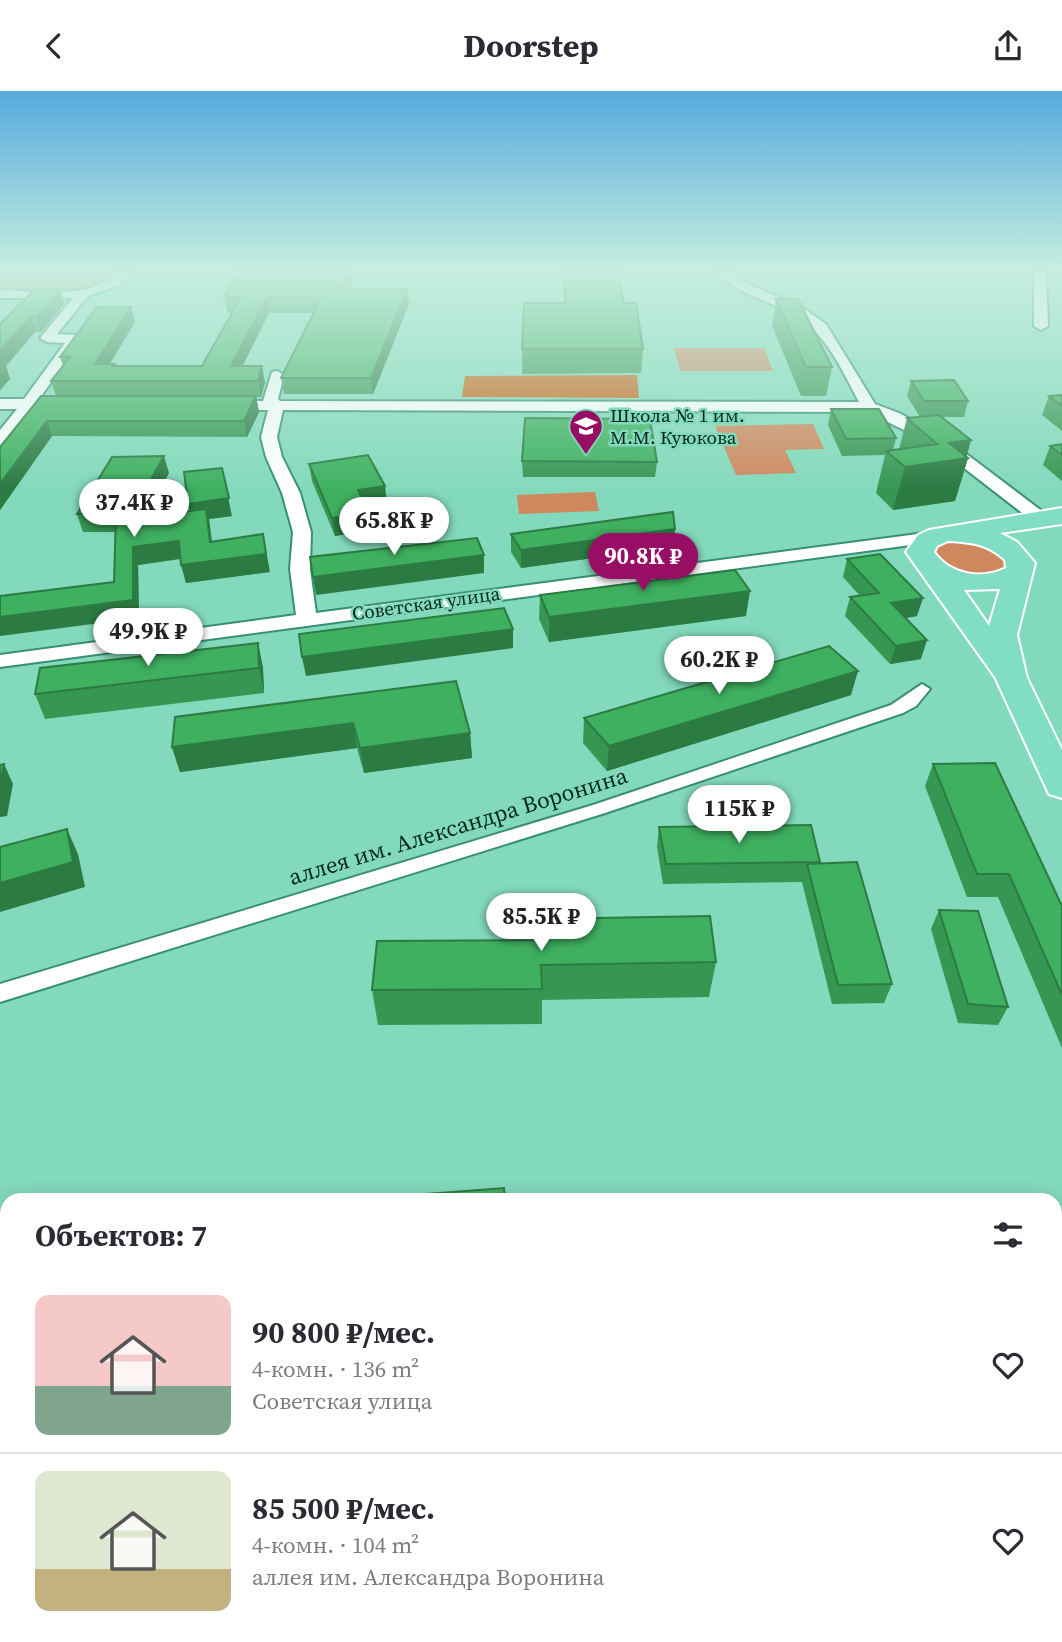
<!DOCTYPE html>
<html lang="ru">
<meta charset="utf-8">
<style>
body{margin:0;font-family:"Source Serif 4",serif;background:#f2f2f3;color:#2b2b33;height:100vh;display:flex;flex-direction:column;font-size:26px;white-space:nowrap}
*{box-sizing:border-box;margin:0}
p{font-size:23px;color:#7c7c81}
.icon{flex:none;width:38px;height:38px;fill:none;stroke:currentColor;stroke-width:2;stroke-linecap:round;stroke-linejoin:round}
.map{position:relative;flex:1;overflow:hidden}
.sheet{position:absolute;left:0px;top:1102px;width:1062px;height:450px;display:flex;flex-direction:column;background:#fff;border-radius:21px 21px 0 0;box-shadow:0 4px 18px #0003}
.sheet>*{flex:none}
.price{position:absolute;translate:-50% -60px;padding:0 16px;border-radius:24px;background:#fff;color:#222;font-size:23px;line-height:46px;filter:drop-shadow(0 2px 4px #0008)}
.price::after{content:'';position:absolute;left:50%;top:42px;width:21px;height:16px;margin-left:-10px;background:inherit;clip-path:polygon(0 0,100% 0,50% 100%)}
.price.current{background:#970e64;color:#fff}
ul{padding:0;list-style:none}
li{display:flex;align-items:center;gap:21px;height:175px;padding:0 35px}
li+li{border-top:2px solid #e1e1e2}
li span{display:grid;place-items:center;flex:none;width:196px;height:140px;border-radius:14px;color:#555}
li>.icon{margin-inline-start:auto}
span .icon{width:84px;height:84px;fill:#fffc;stroke-width:1}
li b{font-size:30px}
h2{display:flex;justify-content:space-between;align-items:center;height:84px;padding:0 35px;font-size:30px}
header{display:flex;justify-content:space-between;align-items:center;height:91px;padding:0 35px;background:#fff;font-size:32px;font-weight:700}
.map>svg:first-child{display:block}
.green{fill:#cf875e}
.forest{fill:#c96011}
.lines{fill:none;stroke-linecap:round;stroke-linejoin:round}
.pedestrian-casing{stroke:#378f74;stroke-width:4}
.minor-casing{stroke:#378f74;stroke-width:4}
.primary-casing{stroke:#fff;stroke-width:4}
.pedestrian{fill:#fff;fill-rule:evenodd}
.minor{fill:#fff;fill-rule:evenodd}
.primary{fill:#82ddc5;fill-rule:evenodd}
.wall{fill:#369753}
.shaded-wall{fill:#2c7b43}
.building{fill:#3fb060;stroke:#2c7b43;stroke-width:2}
.labels{text-anchor:middle;stroke-width:5;stroke-linejoin:round;paint-order:stroke}
.far-poi-label{font-size:19px;fill:#03291e;stroke:#83d9bb;text-anchor:start}
.far-street-label{font-size:19px;fill:#03291e;stroke:#83d9bb}
.street-label{font-size:23px;fill:#03291e;stroke:#83d9bb}
</style>
<header><svg class="icon" aria-label="back" viewBox="0 0 24 24"><path d="M15 5l-7 7 7 7"/></svg>Doorstep<svg class="icon" aria-label="share" viewBox="0 0 24 24"><path d="M12 15V3M7 8l5-5 5 5M5 13v7h14v-7"/></svg></header>
<div class="map">
<svg width="1062" height="1551" viewBox="0 0 1062 1551">
<rect width="100%" height="100%" fill="#83d9bb"/>
<g class="green">
<path d="M0,181H125L83,203H0Z"/>
<path d="M674,257H764L773,280H680Z"/>
<path d="M813,333L824,358L785,359L796,382L736,384L715,335Z"/>
<path d="M595,401L599,420L519,423L517,404Z"/>
<path d="M952,449L980,450L1010,468L1005,481C974,487 958,486 935,464V458L941,452Z"/>
</g>
<path class="forest" d="M637,284L639,307L462,306L465,285Z"/>
<g class="lines">
<g class="pedestrian-casing">
<path id="pedestrian" d="M922,593L930,598L916,615L903,622L605,722L0,911V893L593,714L891,614Z"/>
</g>
<g class="minor-casing">
<g id="minor">
<path d="M118,181H131L119,194L88,205L57,243L75,244L82,248L39,308H68L76,313L68,318H33L6,352L0,354V339L17,318H0V308H24L65,252L47,251L40,247L73,207H0V199C37,200 89,210 118,181Z"/>
<path d="M715,181H729L741,190L803,217L826,233L875,313L899,322L944,346L1047,424L1050,428L1047,432H1035L933,353L867,321L283,319L277,346L282,366L300,402L311,441L310,478L316,522L933,441L942,446L933,451L0,576V564L296,524L290,478L293,441L282,402L266,366L261,346L268,319H222L214,314L222,309L263,310L272,281L277,280L284,284L278,308L280,310L859,311C842,279 825,240 792,222C766,209 736,202 715,181Z"/>
<path d="M1034,181H1046L1048,235L1041,239L1034,235Z"/>
</g>
</g>
<g class="primary-casing">
<g id="primary">
<path d="M1062,417V433L1000,442L1017,451L1035,472L1017,544L1027,587L1062,659V707L1049,703L995,586L906,461L918,444L929,439ZM948,450C971,451 988,453 1005,469L1006,477C982,489 950,484 934,461L937,455ZM1000,498L989,535L964,499Z"/>
<path d="M1062,1317V1385L1055,1387V1319Z"/>
<path d="M813,1545H891L888,1551H811Z"/>
</g>
</g>
<use href="#pedestrian" class="pedestrian"/>
<use href="#minor" class="minor"/>
<use href="#primary" class="primary"/>
</g>
<g class="wall">
<path d="M238,181H355L350,198L409,213L373,303H284L281,287L313,222H269L242,275L265,291L261,306H256L259,321L247,346L52,345L0,419V356L56,305L51,290L63,275L60,266L131,216L135,231L110,273H115L116,275H202L232,222L227,221L224,206Z"/>
<path d="M562,181H618L624,212L643,258L641,282L522,283V258L564,212Z"/>
<path d="M60,198L64,213L41,241H35L6,275L10,288L0,299V233Z"/>
<path d="M776,208L832,276L826,305H801L772,235Z"/>
<path d="M911,290L968,310L964,326H942L966,366L968,367L955,410L893,419L876,402L885,364L842,365L828,334L831,318L896,347L893,359L899,358L907,327L920,326L907,305Z"/>
<path d="M1062,304V340L1042,324L1049,305Z"/>
<path d="M1062,353V390L1043,374L1050,355Z"/>
<path d="M522,370L657,371L655,386H523Z"/>
<path d="M309,373L387,412L365,416L370,439L335,445L312,390Z"/>
<path d="M169,382L145,425L190,420L188,413L232,425L209,428L212,450L270,481L186,492L181,468L138,474L139,527L114,491L115,441H83L77,423Z"/>
<path d="M675,438L673,456L521,477L511,461V443Z"/>
<path d="M847,468L917,525L906,527L921,568L890,573L845,525L850,506L860,505L843,486Z"/>
<path d="M540,504L746,525L549,551L539,528Z"/>
<path d="M258,552L263,577L264,602L45,628L35,603Z"/>
<path d="M851,604L607,680L583,652L584,627Z"/>
<path d="M175,626L470,642L472,667L364,682L357,657L180,681L172,656Z"/>
<path d="M933,673L1062,815V957L998,806H967L925,695Z"/>
<path d="M659,736L820,771L892,893L884,912L832,913L802,791L663,793L657,756Z"/>
<path d="M939,819L1008,916L998,934L958,932L931,838Z"/>
<path d="M540,828L716,871L709,906L542,909V933L378,934L372,899L539,849Z"/>
<rect x="0" y="1288" width="7" height="113"/>
</g>
<g class="shaded-wall">
<path d="M348,181H355L345,213L343,198Z"/>
<path d="M60,198L64,213L41,241L37,226Z"/>
<path d="M407,198L409,213L373,303L371,287Z"/>
<path d="M267,206L269,222L235,290L231,275Z"/>
<path d="M131,216L135,231L99,289L95,273Z"/>
<path d="M31,226L35,241L6,275L10,288L0,299V259Z"/>
<path d="M262,275L265,291L261,306L258,290Z"/>
<path d="M256,305L259,321L247,346L244,330Z"/>
<path d="M47,330L52,345L0,419V393Z"/>
<path d="M971,349L966,368L968,367L955,410L893,419L905,376L949,352Z"/>
<path d="M164,365L169,382L137,439L132,427V422Z"/>
<path d="M222,377L232,425L209,428L214,469L192,430L188,413Z"/>
<path d="M385,395L387,412L360,417L358,399Z"/>
<path d="M368,421L370,439L335,445L332,427Z"/>
<path d="M675,438L673,456L521,477V459Z"/>
<path d="M263,443L270,481L186,492L181,474Z"/>
<path d="M179,450L184,467L138,474L139,527L0,545V526L133,509V456Z"/>
<path d="M484,464V482L316,504L313,486Z"/>
<path d="M750,500L746,525L549,551V526Z"/>
<path d="M923,507L917,525L886,530L891,512Z"/>
<path d="M513,538V557L306,585L302,566Z"/>
<path d="M927,549L921,568L890,573L896,555Z"/>
<path d="M258,552L263,577L264,602L259,577Z"/>
<path d="M858,580L851,604L607,680L609,655Z"/>
<path d="M353,632L357,657L180,681L172,656Z"/>
<path d="M470,642L472,667L364,682L360,657Z"/>
<path d="M4,673L13,693L7,725L0,726V694Z"/>
<path d="M67,738L78,763L85,796L0,821V792Z"/>
</g>
<g class="building">
<path d="M238,181H348L343,198H407L371,287H281L321,207L267,206L231,275H262L258,290H51L70,266H60L97,216H131L95,273H115L113,275H202L241,206H224Z"/>
<path d="M564,181H618L624,212H636L643,258H522L524,212H566Z"/>
<path d="M60,198L37,226H31L0,259V233L34,199Z"/>
<path d="M776,208H798L832,276H806Z"/>
<path d="M954,289L968,310H924L911,290Z"/>
<path d="M1062,304V315L1049,305Z"/>
<path d="M41,305H256L244,330H47L0,393V356Z"/>
<path d="M831,318H879L896,347L846,348Z"/>
<path d="M939,324L971,349L949,352L968,367L905,376L886,360L937,353L907,327Z"/>
<path d="M525,327L650,328L657,371L522,370Z"/>
<path d="M1062,353V364L1050,355Z"/>
<path d="M368,364L385,395L358,399L368,421L332,427L309,373Z"/>
<path d="M164,365L132,422V427L206,418L210,451L263,443L266,463L181,474L179,450L133,456V509L0,526V505L114,491L116,423H77L112,366Z"/>
<path d="M222,377L229,407L188,413L184,381Z"/>
<path d="M673,421L675,438L521,459L511,443Z"/>
<path d="M477,447L484,464L313,486L310,466Z"/>
<path d="M880,463L923,507L891,512L927,549L896,555L850,506L879,502L847,468Z"/>
<path d="M735,479L750,500L549,526L540,504Z"/>
<path d="M504,517L513,538L302,566L299,543Z"/>
<path d="M258,552L259,577L35,603L40,577Z"/>
<path d="M829,555L858,580L609,655L584,627Z"/>
<path d="M456,590L470,642L360,657L353,632L172,656L175,626Z"/>
<path d="M995,672L1062,815V904L1009,783H977L933,673Z"/>
<path d="M4,673L0,694V674Z"/>
<path d="M811,734L820,771L666,773L659,736Z"/>
<path d="M67,738L73,771L0,792V756Z"/>
<path d="M857,771L892,893L838,894L807,773Z"/>
<path d="M939,819L978,820L1008,916L968,913Z"/>
<path d="M710,825L716,871L541,874L542,898L372,899L377,850L541,849L540,828Z"/>
<path d="M504,1097L505,1110H374V1107Z"/>
<rect x="0" y="1288" width="7" height="90"/>
</g>
<linearGradient id="sky" x2="0" y2="1"><stop stop-color="#55abdd"/><stop offset="0.45" stop-color="#c7eee0"/><stop offset="1" stop-color="#c7eee0" stop-opacity="0"/></linearGradient>
<rect width="1062" height="399" fill="url(#sky)"/>
<defs>
<g id="school-pin" transform="scale(1.75)"><path d="M0 17L-7.5 6A9.5 9.5 0 1 1 7.5 6Z" fill="#970e64" stroke="#83d9bb"/><path d="M0-5L7-2L0 1L-7-2ZM-4 1L0 2.5L4 1V4Q0 6-4 4Z" fill="#fff"/></g>
</defs>
<g fill-rule="evenodd">
<use href="#school-pin" x="586" y="335"/>
</g>
<g class="labels">
<g class="far-poi-label">
<text x="610" y="331">Школа № 1 им.<tspan x="610" dy="22">М.М. Куюкова</tspan></text>
</g>
<g class="far-street-label">
<text transform="translate(426 512) rotate(-8)" y="7">Советская улица</text>
</g>
<g class="street-label">
<text transform="translate(458 735) rotate(-17)" y="8">аллея им. Александра Воронина</text>
</g>
</g>
</svg>
<b class="price" style="left:134px;top:448px">37.4K ₽</b>
<b class="price" style="left:394px;top:466px">65.8K ₽</b>
<b class="price current" style="left:643px;top:502px">90.8K ₽</b>
<b class="price" style="left:148px;top:577px">49.9K ₽</b>
<b class="price" style="left:719px;top:605px">60.2K ₽</b>
<b class="price" style="left:739px;top:754px">115K ₽</b>
<b class="price" style="left:541px;top:862px">85.5K ₽</b>
<section class="sheet">
<h2>Объектов: 7<svg class="icon" aria-label="filters" viewBox="0 0 24 24"><path d="M4 7h16M4 17h16"/><circle cx="9" cy="7" r="2"/><circle cx="15" cy="17" r="2"/></svg></h2>
<ul>
<li><span style="background:linear-gradient(#f6c9c9 65%,#7fa58c 0)"><svg class="icon" aria-label="home" viewBox="0 0 24 24"><path d="M3 11l9-7 9 7M6 9v11h12V9"/></svg></span><div><b>90 800 ₽/мес.</b><p>4-комн. · 136 m²</p><p>Советская улица</p></div><svg class="icon" aria-label="heart" viewBox="0 0 24 24"><path d="M12 20l-8-8c-3-5 5-10 8-4 3-6 11-1 8 4z"/></svg></li>
<li><span style="background:linear-gradient(#dfe7d0 70%,#c2b280 0)"><svg class="icon" aria-label="home" viewBox="0 0 24 24"><path d="M3 11l9-7 9 7M6 9v11h12V9"/></svg></span><div><b>85 500 ₽/мес.</b><p>4-комн. · 104 m²</p><p>аллея им. Александра Воронина</p></div><svg class="icon" aria-label="heart" viewBox="0 0 24 24"><path d="M12 20l-8-8c-3-5 5-10 8-4 3-6 11-1 8 4z"/></svg></li>
</ul>
</section>
</div>
